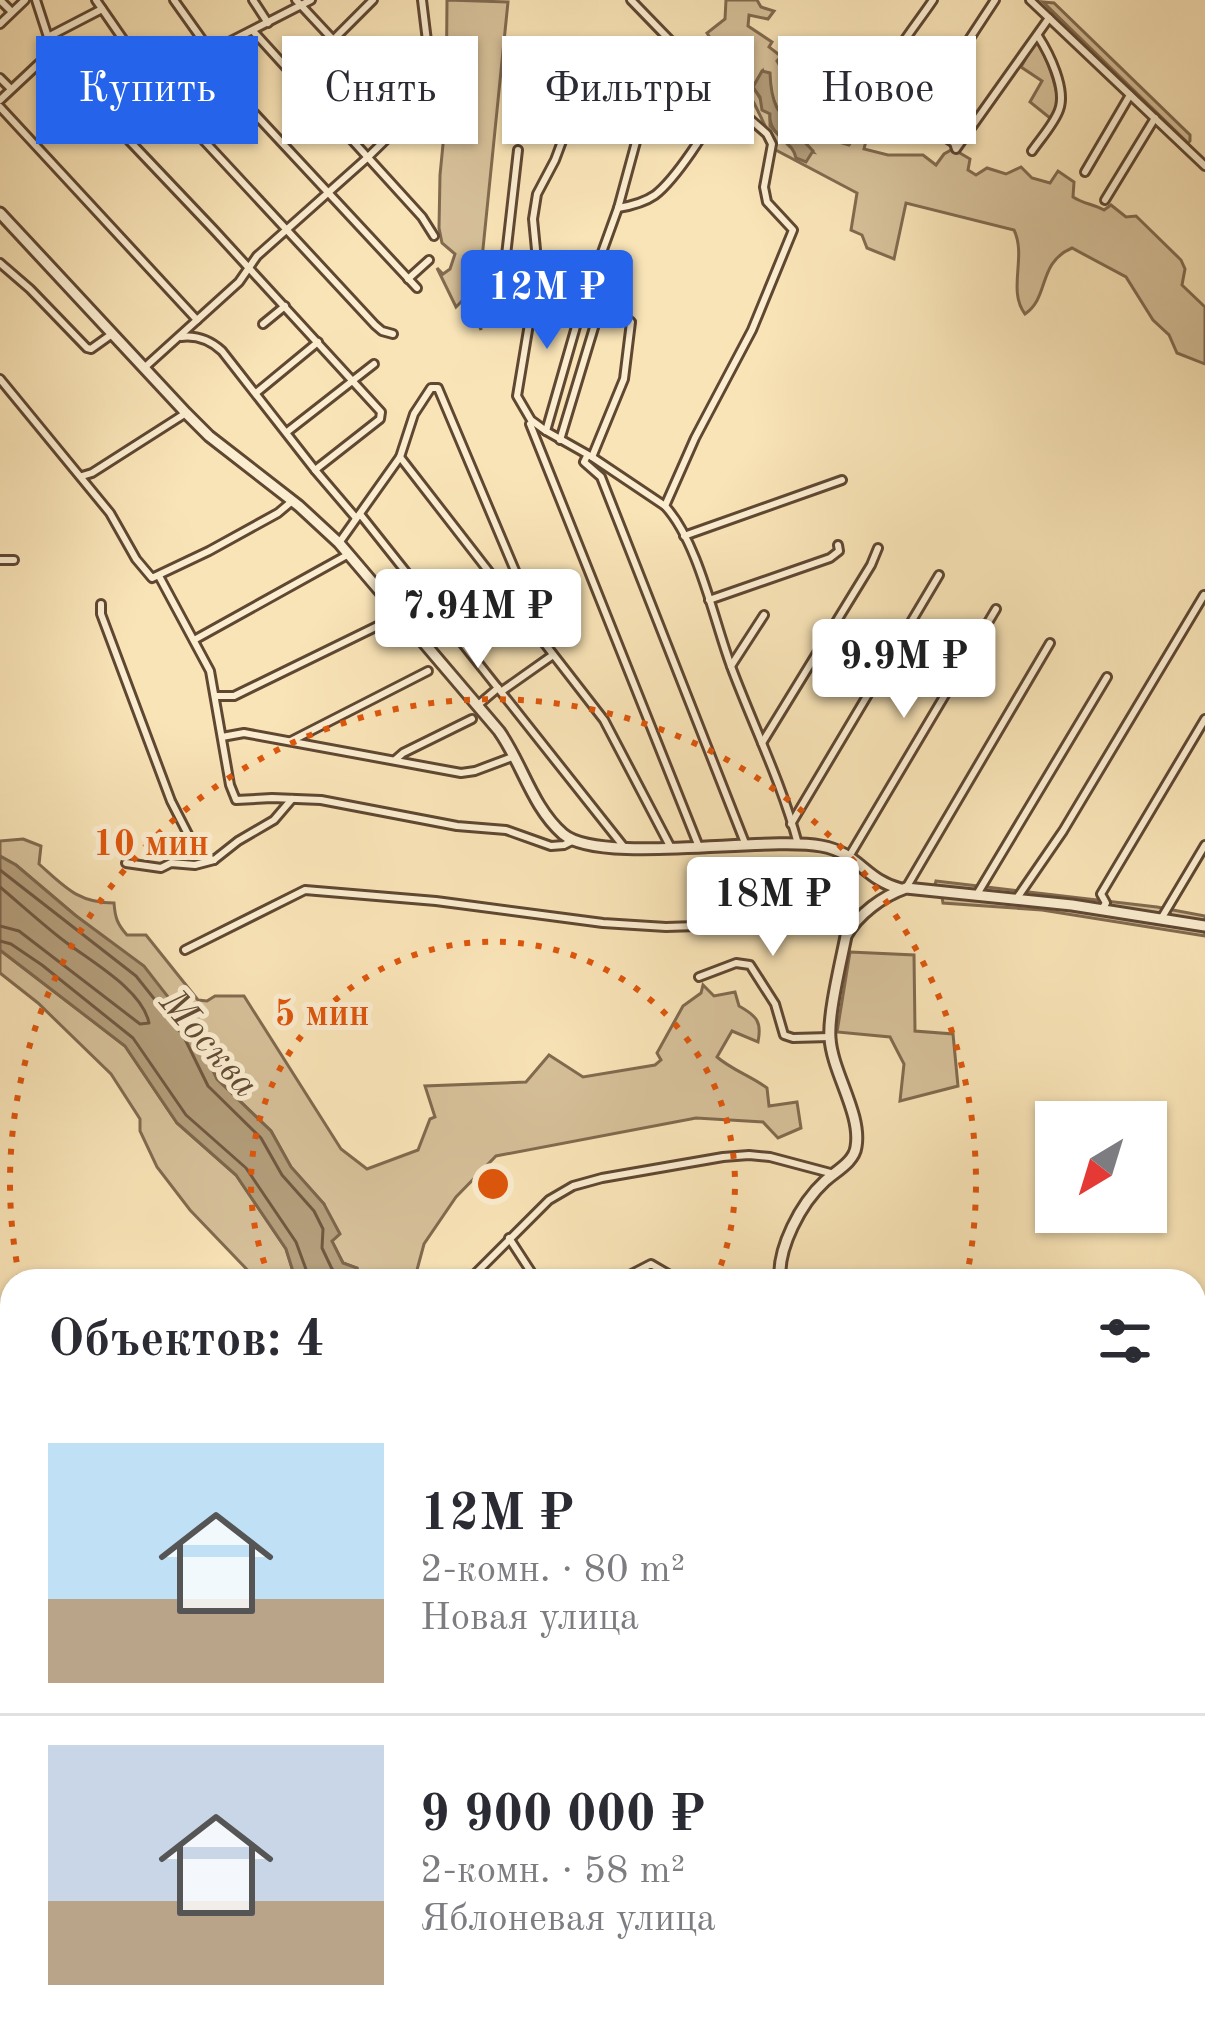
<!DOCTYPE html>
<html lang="ru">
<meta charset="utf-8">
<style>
body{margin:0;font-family:"Old Standard TT",serif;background:#f2f2f3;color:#2b2b33;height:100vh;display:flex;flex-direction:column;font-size:45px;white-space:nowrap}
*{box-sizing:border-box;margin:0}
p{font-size:39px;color:#7c7c81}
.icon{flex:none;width:66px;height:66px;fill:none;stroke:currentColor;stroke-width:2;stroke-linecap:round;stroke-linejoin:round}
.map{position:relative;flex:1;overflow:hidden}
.details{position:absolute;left:0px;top:1269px;width:1206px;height:768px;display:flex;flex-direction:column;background:#fff;border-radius:36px 36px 0 0;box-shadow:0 3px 9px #0004}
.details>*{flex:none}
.banner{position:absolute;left:36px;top:36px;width:1134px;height:108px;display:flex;gap:24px}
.needle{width:78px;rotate:218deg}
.buttons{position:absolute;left:1035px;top:1101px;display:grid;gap:24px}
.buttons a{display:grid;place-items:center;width:132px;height:132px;border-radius:0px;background:#fff;box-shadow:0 3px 9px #0004;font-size:60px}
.price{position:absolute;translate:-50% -102px;padding:0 27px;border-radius:12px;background:#fff;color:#222;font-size:39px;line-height:78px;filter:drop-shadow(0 3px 6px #0008)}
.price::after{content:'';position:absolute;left:50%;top:72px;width:36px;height:27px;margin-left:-18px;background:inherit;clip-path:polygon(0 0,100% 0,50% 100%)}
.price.active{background:#2563eb;color:#fff}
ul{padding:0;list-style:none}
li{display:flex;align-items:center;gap:36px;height:300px;padding:0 48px}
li+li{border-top:3px solid #e1e1e2}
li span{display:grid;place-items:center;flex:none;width:336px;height:240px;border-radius:0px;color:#555}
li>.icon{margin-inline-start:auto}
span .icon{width:144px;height:144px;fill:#fffc;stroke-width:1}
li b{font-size:51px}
h2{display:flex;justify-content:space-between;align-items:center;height:144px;padding:0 48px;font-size:51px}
.chip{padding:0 42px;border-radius:0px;background:#fff;box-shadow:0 3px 9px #0004;font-size:42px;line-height:108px}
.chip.active{background:#2563eb;color:#fff}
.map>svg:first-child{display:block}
.green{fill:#d6c099;stroke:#816a4f;stroke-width:3;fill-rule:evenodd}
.water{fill:#b39d7a;stroke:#7d664b;stroke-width:3}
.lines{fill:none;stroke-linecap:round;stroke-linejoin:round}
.shore{stroke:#705840;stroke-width:3}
.stream{stroke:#7d664b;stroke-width:3}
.minor-casing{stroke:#5f4732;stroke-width:12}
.tertiary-casing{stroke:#5f4732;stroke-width:15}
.primary-casing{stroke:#2c1305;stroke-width:18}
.trunk-casing{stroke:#2c1305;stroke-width:20}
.minor{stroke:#fbedd0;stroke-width:6}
.tertiary{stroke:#fbedd0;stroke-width:9}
.primary{stroke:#f9e4b7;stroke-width:12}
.trunk{stroke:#f9e4b7;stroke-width:14}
.ring{fill:none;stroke:#df560c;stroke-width:6;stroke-dasharray:6 12}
.labels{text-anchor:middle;stroke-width:10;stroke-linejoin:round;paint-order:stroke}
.water-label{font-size:39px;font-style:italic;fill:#624a34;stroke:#fbedd0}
.centre{fill:#df560c;stroke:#fbedd0;stroke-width:6}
.ring-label{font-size:36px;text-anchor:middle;font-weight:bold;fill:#df560c;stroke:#fbedd0;stroke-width:10;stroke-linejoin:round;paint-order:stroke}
</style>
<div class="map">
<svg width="1205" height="2037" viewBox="0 0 1205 2037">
<rect width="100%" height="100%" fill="#f9e4b7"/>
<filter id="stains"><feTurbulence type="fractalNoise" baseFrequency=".00167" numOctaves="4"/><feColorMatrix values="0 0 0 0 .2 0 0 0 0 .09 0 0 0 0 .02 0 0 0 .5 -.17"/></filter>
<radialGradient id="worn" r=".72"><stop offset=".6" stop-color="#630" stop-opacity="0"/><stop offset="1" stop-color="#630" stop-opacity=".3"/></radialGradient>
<g class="green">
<path d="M447,0L508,2L478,298L481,330L473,310L474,296L466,297L456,307L437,268L443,274L450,269L455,254L442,243L439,228L440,175L446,114Z"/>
<path d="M726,0H757L761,7L774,11L768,19L749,15L748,26L772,42L769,47L778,54L788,49L777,61L784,73L791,103L809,107C809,128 831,141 849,145L856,134L867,137L864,149L888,155H923L936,165L944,154L953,149L970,159L968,170L976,175L987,168L1006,174L1021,167L1032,178L1050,183L1058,171L1074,182L1073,197C1084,204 1093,204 1104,210L1111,205L1126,217L1136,216L1181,260L1185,269L1182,285L1205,307V364L1177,353L1169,335L1153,320L1126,277L1072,248C1037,263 1050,297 1025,314C1007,290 1027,257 1014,230L906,203L894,259L867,248L862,235L851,230L857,193L774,149L773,142L755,105L746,89L732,74L730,56L716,47L707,33L725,19ZM763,71L778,112L813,152L790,147L770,126V114L753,87Z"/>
<path d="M1043,2L1054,3L1190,135V141L1188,143Z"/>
<path d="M1036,40C1049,61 1055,81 1059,105L1050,118L1030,102L1042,81L1021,67Z"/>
<path d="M23,839L41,846L39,864C65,887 78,903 114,903C115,917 117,924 127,935H146L198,1000L207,1001L215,996H244L341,1149L367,1169L418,1150L430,1119L435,1117L425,1086L526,1082L549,1055L583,1077L655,1065L661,1060L657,1053L683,1006L701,993L703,985L714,996L735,992L739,1006C757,1016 762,1022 758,1042L732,1031L717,1057C732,1070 751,1076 767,1088L769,1106L797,1102L801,1128L778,1138L763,1122L696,1118L496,1156L456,1197L424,1244L414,1281H359L357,1268L343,1263L331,1240L324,1204L291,1167L271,1131L217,1079L193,1029L75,915L16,865L0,856V841Z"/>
<path d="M936,881L1157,907L1205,916V922L1079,901L934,888Z"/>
<path d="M942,897L1090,911L1205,930V936L1042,910L943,903Z"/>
<path d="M0,950L125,1046L177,1123L236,1175L286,1249L296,1281H258L190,1210L157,1167L140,1131V1119L111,1074L38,1003L0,973Z"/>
<path d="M850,952L914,955L915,1031L953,1034L958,1086L900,1101L904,1064L890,1037L837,1032Z"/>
<path d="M1194,1879H1205V1962L1194,1964Z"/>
</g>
<g class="water">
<path d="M762,71L770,73C771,100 776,117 801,130L798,135L813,151L806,162L796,158C793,140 768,136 770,114L762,110L760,97L753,87Z"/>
<path d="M0,856L16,865L75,915L144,966L193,1029L217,1079L271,1131L291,1167L324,1204L340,1234L332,1241L343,1263L357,1268L359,1281H296L286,1249L236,1175L177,1123L125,1046L0,950Z"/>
<path d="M0,1512L12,1523V2025H110L103,2037H0V1696L4,1691V1651L0,1640Z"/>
</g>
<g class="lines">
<g class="shore">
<path d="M0,870L136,976L183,1035L208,1086L261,1138L282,1175L314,1211L323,1229L322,1248L332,1269L347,1281"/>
<path d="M0,887C20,904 39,921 59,937C86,959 142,988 149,1023L140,1024L19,931L0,926"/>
<path d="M0,941L11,944L42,965L133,1038L186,1115L246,1168L296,1242L307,1272L308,1281"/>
</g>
<path class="stream" d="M1096,2037L1123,2031"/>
<g class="minor-casing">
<g id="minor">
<path d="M0,0L12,12"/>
<path d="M36,0L48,37V55L214,230L381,412L380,419L315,470"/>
<path d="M96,0L156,87L182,117L375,325L382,331L393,334"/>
<path d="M174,0L211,52"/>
<path d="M253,0L268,23"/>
<path d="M296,0L423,136"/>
<path d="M631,0L726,98L767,134L772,144L764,187L767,202L793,230L752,330L695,438L665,506"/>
<path d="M933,0C909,36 864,85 872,131L889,138H903L913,125L995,0"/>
<path d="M1030,0L1205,166"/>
<path d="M0,24L25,0"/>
<path d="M253,31L422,217L434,236"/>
<path d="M48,37L102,9"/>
<path d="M333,40L373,0"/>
<path d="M596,50L555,160L537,194L533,219L538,270L517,396L531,420L546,431L592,457L665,506C699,543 714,622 732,669C754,727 782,784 798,844"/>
<path d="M202,57L417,288"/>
<path d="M0,78L11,89"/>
<path d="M70,79L127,44"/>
<path d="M818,84H880"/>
<path d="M0,100L48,55"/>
<path d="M0,107L197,320"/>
<path d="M98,109L311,0"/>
<path d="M940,134L954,143L956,149L1049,18"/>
<path d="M1032,151C1041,138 1054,124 1059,110C1067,89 1049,53 1038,36"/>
<path d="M1085,172L1130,95"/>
<path d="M1105,200L1155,118"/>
<path d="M618,208C630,206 645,202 655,195C673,181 713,126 716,104C717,95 715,93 711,85"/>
<path d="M0,263L30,289L87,348L91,349L112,334"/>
<path d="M538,270L590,290L631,322L624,379L592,457"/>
<path d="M508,278L504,273L518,150"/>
<path d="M408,279L429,260"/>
<path d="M263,324L285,306"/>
<path d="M181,337C197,335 211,341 222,351L315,470L356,518"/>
<path d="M144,368L239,282L257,256L367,158L417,109L422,95L427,41L422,0"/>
<path d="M0,379L110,513L136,559L152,578L209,551L278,513L291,502"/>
<path d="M256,393L318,342"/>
<path d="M530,424L699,847"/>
<path d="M546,431L579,316L618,208L649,94L672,42"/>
<path d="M287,432L374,364"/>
<path d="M560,440L602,301"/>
<path d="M587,456L584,462L601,477L745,843"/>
<path d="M400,457L604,720L670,846"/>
<path d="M82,476L92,473L186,413"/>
<path d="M360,514L624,847"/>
<path d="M684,536L842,480"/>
<path d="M339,543L400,457L414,414L431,388H438L543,637"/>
<path d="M0,560H14"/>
<path d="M159,576L210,671L230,785L236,800L272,798L321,800L457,826L506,830L551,846L564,845L572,841"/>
<path d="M709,600L830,558L839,551L838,545"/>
<path d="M101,604V614L171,801L195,848L201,856L214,860"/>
<path d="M194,640L349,554"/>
<path d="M731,666L764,615"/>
<path d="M502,691L553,655"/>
<path d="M215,696H234L398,616"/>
<path d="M478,705L498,688"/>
<path d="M222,737L244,733L461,773L475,771L515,756"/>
<path d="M291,741L428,671"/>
<path d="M762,743L871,565L878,548"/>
<path d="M395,760L403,753L472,719"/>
<path d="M791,824L939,575"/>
<path d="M850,855L996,609"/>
<path d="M126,863L161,868L171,863L195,865L214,860L238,841L274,820L292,799"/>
<path d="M906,888L1050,643"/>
<path d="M976,896L1107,677"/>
<path d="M1017,898L1063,831L1204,595"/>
<path d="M1102,909L1106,903L1101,894L1205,719"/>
<path d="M1161,919L1205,845"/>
<path d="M185,950L305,890L436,901L603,923L666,927L854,921"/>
<path d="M699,977L736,963L750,965L775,1004L784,1035L793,1038L830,1037"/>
<path d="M509,1238L537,1281"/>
<path d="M468,1281L549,1200L573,1186L602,1178L723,1157L749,1155L770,1157L834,1174"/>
<path d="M618,1281L651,1264L675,1278L685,1280L774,1277"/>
</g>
</g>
<g class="tertiary-casing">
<g id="tertiary">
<path d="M0,213L186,413L209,436L299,506L339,543L499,731C522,763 532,807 563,834C599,865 767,836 821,846C860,853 863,879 901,889"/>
<path d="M780,1281C777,1248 801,1203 825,1181C836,1171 854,1162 856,1147C862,1114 832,1072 830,1038C828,1014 841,962 846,936C858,914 883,896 906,888L1072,905L1205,926"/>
<path d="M538,2037L545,2025"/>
</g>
</g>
<g class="primary-casing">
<g id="primary">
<path d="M583,2025L584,2037"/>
<path d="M554,2037L556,2025"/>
<path d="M612,2037L672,2031L710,2032"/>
</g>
</g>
<g class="trunk-casing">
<g id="trunk">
<path d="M1194,1982L1205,1981"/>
<path d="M1194,1998L1205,1996"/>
<path d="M696,2037L801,2025"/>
<path d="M832,2037L947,2025"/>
</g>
</g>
<use href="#minor" class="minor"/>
<use href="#tertiary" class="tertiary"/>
<use href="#primary" class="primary"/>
<use href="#trunk" class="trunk"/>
</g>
<g class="ring">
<path d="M271 1280A242 242 0 1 1 715 1280"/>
<path d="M20 1280A483 483 0 1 1 966 1280"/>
</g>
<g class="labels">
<g class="water-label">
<text transform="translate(211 1042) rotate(49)" y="14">Москва</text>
</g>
</g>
<circle cx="493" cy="1184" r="18" class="centre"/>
<g class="ring-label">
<text x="151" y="855">10 мин</text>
<text x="322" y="1025">5 мин</text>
</g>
<rect width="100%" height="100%" filter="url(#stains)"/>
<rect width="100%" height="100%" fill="url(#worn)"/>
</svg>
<div class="buttons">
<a><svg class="needle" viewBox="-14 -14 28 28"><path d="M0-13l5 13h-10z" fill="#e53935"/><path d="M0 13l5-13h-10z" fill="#7c7c81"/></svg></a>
</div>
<b class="price active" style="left:547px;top:352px">12M ₽</b>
<b class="price" style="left:478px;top:671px">7.94M ₽</b>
<b class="price" style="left:904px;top:721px">9.9M ₽</b>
<b class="price" style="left:773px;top:959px">18M ₽</b>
<div class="banner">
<a class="chip active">Купить</a>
<a class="chip">Снять</a>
<a class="chip">Фильтры</a>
<a class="chip">Новое</a>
</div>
<section class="details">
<h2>Объектов: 4<svg class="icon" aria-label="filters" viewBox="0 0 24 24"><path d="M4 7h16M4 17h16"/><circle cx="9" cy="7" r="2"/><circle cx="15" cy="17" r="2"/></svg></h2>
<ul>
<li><span style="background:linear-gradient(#bfe0f5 65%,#b9a48a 0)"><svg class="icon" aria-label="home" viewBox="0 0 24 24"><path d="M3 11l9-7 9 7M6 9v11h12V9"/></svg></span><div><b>12M ₽</b><p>2-комн. · 80 m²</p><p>Новая улица</p></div></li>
<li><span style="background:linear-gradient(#c9d6e8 65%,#b9a48a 0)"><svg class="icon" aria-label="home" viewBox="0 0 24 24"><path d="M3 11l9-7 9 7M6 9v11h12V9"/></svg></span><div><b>9 900 000 ₽</b><p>2-комн. · 58 m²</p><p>Яблоневая улица</p></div></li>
</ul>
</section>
</div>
